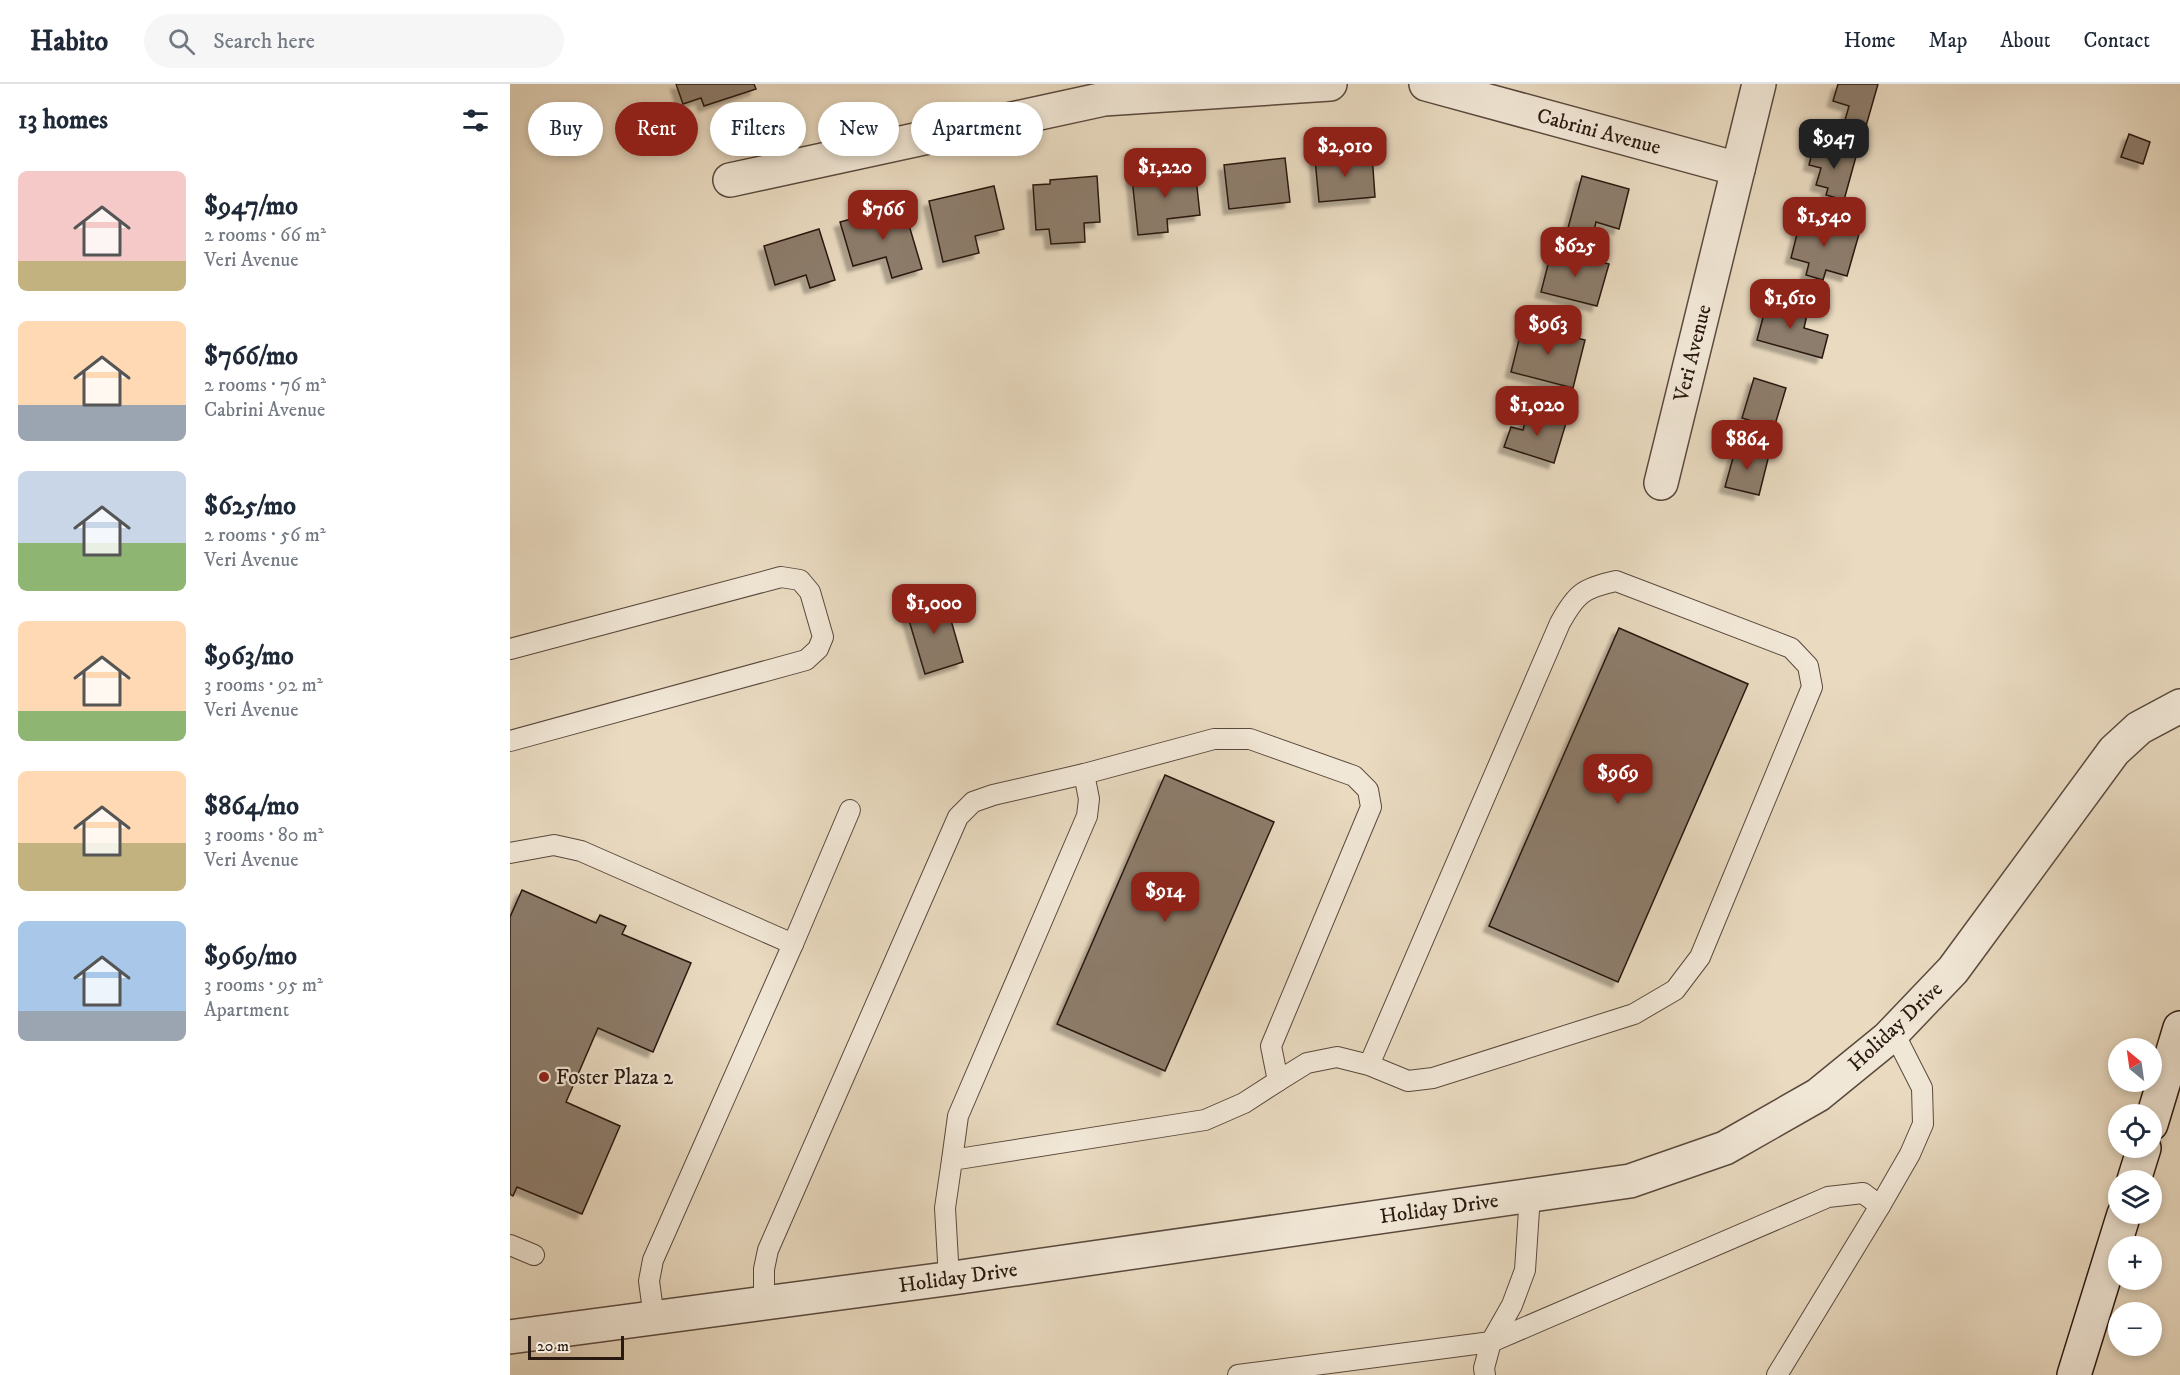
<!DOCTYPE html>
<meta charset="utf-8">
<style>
body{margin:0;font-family:"IM FELL DW Pica",serif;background:#f6f6f7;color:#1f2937;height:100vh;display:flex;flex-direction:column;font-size:22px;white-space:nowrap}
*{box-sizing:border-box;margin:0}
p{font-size:20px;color:#747a83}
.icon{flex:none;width:33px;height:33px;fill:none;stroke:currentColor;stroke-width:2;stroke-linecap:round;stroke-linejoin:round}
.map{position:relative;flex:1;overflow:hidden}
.side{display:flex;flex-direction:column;background:#fff;width:510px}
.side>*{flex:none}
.top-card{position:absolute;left:18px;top:18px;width:570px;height:54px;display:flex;gap:12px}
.needle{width:39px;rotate:331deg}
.controls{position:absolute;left:1598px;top:954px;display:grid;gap:12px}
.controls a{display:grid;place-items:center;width:54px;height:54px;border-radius:50%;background:#fff;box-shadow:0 3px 9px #0003;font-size:30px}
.scale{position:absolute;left:18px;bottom:15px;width:96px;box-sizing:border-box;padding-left:6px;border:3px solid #2a1911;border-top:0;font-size:16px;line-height:21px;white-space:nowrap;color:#2a1911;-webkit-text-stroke:4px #f1e7d6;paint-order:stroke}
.price{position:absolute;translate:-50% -51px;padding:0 14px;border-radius:12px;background:#8f2418;color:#fff;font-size:20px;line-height:39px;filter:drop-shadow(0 2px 3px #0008)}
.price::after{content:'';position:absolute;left:50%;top:36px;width:18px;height:14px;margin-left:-9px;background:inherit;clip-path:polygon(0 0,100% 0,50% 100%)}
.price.on{background:#222;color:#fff}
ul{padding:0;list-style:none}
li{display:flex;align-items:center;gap:18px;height:150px;padding:0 18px}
li span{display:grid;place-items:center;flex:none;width:168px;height:120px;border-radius:9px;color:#555}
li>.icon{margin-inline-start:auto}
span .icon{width:72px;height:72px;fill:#fffc;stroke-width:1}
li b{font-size:26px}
h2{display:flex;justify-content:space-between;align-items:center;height:72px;padding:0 18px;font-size:26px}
.chip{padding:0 21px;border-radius:27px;background:#fff;box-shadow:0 3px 9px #0003;font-size:21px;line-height:54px}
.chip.on{background:#8f2418;color:#fff}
header{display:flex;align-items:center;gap:36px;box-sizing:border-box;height:84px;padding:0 30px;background:#fff;border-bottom:2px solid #e0e1e3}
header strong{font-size:28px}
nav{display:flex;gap:33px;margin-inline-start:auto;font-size:21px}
.search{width:420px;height:54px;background:#f6f6f7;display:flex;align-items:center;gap:15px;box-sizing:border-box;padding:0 21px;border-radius:33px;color:#747a83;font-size:22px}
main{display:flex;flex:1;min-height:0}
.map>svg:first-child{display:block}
.building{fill:#8d7d6c;stroke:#2a1911;stroke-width:1.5;filter:url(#shadow)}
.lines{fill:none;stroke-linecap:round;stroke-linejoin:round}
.service-casing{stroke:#5a493d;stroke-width:22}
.minor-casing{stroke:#5a493d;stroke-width:36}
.secondary-casing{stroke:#2a1911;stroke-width:36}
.service{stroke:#f1e7d6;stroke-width:20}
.minor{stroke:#f1e7d6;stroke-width:33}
.secondary{stroke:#f1e7d6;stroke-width:33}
.poi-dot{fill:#8f2418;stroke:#f1e7d6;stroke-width:2}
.labels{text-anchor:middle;stroke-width:4.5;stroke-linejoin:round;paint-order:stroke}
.street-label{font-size:21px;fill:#2a1911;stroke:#f1e7d6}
.poi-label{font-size:21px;fill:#2a1911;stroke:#f1e7d6;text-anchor:start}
</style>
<header>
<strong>Habito</strong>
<div class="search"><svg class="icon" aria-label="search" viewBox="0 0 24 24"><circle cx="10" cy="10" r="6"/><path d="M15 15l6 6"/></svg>Search here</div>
<nav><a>Home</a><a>Map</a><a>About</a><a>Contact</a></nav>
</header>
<main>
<section class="side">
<h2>13 homes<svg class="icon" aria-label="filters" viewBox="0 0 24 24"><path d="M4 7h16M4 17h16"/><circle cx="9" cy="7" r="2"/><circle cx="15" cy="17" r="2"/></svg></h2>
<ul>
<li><span style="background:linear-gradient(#f6c9c9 75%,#c2b280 0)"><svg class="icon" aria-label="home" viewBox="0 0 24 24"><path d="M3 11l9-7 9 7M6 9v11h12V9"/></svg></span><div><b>$947/mo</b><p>2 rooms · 66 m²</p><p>Veri Avenue</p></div></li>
<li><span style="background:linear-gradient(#ffd9b3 70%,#9aa5b1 0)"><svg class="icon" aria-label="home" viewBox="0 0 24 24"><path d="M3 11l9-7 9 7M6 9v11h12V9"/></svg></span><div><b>$766/mo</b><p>2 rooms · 76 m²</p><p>Cabrini Avenue</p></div></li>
<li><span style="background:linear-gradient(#c9d6e8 60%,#8fb573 0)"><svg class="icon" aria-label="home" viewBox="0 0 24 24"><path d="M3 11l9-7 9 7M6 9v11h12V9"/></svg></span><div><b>$625/mo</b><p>2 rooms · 56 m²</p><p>Veri Avenue</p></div></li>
<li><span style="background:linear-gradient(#ffd9b3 75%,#8fb573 0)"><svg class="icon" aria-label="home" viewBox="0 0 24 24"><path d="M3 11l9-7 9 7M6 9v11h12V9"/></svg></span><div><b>$963/mo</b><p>3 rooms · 92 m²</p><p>Veri Avenue</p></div></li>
<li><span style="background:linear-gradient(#ffd9b3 60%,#c2b280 0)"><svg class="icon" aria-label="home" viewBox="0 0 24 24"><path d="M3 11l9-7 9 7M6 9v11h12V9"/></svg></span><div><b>$864/mo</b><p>3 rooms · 80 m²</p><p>Veri Avenue</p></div></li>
<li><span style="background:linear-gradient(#a9c7e8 75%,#9aa5b1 0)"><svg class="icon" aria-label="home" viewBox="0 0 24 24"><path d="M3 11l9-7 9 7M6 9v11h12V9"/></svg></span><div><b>$969/mo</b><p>3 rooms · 95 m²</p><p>Apartment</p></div></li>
</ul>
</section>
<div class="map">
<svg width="1670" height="1291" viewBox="0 0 1670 1291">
<defs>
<filter id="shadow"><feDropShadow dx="-5.5" dy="5.5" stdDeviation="1.5" flood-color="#0004"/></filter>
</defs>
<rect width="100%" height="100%" fill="#e9dac0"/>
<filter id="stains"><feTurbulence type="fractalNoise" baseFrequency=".00333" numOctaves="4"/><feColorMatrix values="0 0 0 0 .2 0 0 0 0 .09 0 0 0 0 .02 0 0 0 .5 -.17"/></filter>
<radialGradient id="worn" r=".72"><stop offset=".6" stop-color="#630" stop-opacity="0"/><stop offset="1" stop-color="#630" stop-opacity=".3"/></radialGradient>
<g class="building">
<path d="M166,0H244L246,5L194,22L191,14L173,20Z"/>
<path d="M1328,0H1368L1356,42L1335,36L1339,22L1323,17Z"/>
<path d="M1619,50L1640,58L1633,80L1611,73Z"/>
<path d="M1314,60L1347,69L1334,116L1316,111L1318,104L1306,101L1311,84L1299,81L1302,69L1311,72Z"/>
<path d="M862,70L865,113L809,118L805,75Z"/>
<path d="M775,74L780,118L719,125L714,81Z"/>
<path d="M685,85L690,131L657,135L658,148L628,151L622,94L640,92V88Z"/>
<path d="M587,92L590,138L574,139L575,158L541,160L539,145L526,146L523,101L540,100V96Z"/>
<path d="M1072,92L1119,105L1109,145L1086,138L1083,151L1058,144Z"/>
<path d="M484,102L494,145L465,152L469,169L433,178L419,117Z"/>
<path d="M393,121L412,185L382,194L376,173L343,182L330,138Z"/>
<path d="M1291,134L1349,150L1337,192L1316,186L1313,196L1296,191L1299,179L1281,174Z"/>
<path d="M309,145L325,196L300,204L296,191L265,201L254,162Z"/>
<path d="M1042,165L1099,180L1087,222L1031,208Z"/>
<path d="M1258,215L1298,226L1294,244L1318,251L1312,274L1247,256Z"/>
<path d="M1013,240L1075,256L1063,304L1001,288Z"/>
<path d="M1244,294L1276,304L1264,344L1232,334Z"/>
<path d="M1018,327L1056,339L1044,379L994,363L1001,343L1013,346Z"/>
<path d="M1226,363L1259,371L1249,411L1215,403Z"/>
<path d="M434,512L453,578L415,590L395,523Z"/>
<path d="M1109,544L1238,600L1108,898L979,842Z"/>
<path d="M655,691L764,738L655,987L547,940Z"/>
<path d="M12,806L86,839L90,831L116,842L112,850L181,879L143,968L88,944L56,1018L110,1042L72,1130L7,1103L3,1112L0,1110V833Z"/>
</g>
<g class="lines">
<g class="service-casing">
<g id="service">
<path d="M0,565L271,493L290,496L300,508L313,553L308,565L296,576L0,657"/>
<path d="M0,769L44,761L71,767L283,860L143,1176L139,1197L144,1234"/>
<path d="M283,860L340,726"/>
<path d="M768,997L797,979L827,973L859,981L898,997L923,994L1124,930L1165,906L1190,873L1302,603L1298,582L1281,564L1106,497C1073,504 1066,510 1050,539L859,981"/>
<path d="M442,1076L448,1032L577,732L579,715L574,690"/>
<path d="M1370,1122L1400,1070L1413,1040L1412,1004L1384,949"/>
<path d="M0,1161L24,1171"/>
<path d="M254,1219V1185L258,1166L448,733L463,718L483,711L574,690L704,655H740L844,692L858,706L861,723L761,962L768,997L734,1019L695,1036L442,1076L435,1124L439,1195"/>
<path d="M728,1291L981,1258L1318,1113L1353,1109L1370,1122L1267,1291"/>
<path d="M975,1291L974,1284L981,1258L1002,1221L1015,1186L1020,1111"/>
</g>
</g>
<g class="minor-casing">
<g id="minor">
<path d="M916,0L1228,85"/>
<path d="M220,96L594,15L820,0"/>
<path d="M1151,399L1249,0"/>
<path d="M0,1253L443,1194L1120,1097L1215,1064L1308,1011L1378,954L1443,886L1604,667L1629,644L1670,622"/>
</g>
</g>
<g class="secondary-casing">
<g id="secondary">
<path d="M1641,1040L1670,944"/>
<path d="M1624,1096L1634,1064"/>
<path d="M1564,1291L1614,1130"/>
</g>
</g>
<use href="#service" class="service"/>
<use href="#minor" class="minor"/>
<use href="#secondary" class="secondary"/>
</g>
<circle class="poi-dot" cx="34" cy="993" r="6"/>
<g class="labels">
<g class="street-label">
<text transform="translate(1089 47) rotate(15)" y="7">Cabrini Avenue</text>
<text transform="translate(1182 269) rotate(-76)" y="7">Veri Avenue</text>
<text transform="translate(1385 942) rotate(-43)" y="7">Holiday Drive</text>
<text transform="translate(929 1124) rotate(-8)" y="7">Holiday Drive</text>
<text transform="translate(448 1193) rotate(-8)" y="7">Holiday Drive</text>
</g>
<g class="poi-label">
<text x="46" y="1000">Foster Plaza 2</text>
</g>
</g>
<rect width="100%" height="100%" filter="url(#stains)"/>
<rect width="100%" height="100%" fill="url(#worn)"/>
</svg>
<div class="controls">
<a><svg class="needle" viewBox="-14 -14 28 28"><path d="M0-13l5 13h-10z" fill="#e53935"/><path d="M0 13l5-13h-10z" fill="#747a83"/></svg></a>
<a><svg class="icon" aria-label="locate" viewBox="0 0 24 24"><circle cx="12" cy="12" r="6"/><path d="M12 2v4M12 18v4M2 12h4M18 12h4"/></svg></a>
<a><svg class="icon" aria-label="layers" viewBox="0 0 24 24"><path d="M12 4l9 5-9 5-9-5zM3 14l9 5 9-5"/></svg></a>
<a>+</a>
<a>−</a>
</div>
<div class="scale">20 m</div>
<b class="price on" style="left:1324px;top:86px">$947</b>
<b class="price" style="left:835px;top:94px">$2,010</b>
<b class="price" style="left:655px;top:115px">$1,220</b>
<b class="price" style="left:373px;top:157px">$766</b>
<b class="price" style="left:1314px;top:164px">$1,540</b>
<b class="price" style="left:1065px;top:194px">$625</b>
<b class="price" style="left:1280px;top:246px">$1,610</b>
<b class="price" style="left:1038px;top:272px">$963</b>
<b class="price" style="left:1027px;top:353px">$1,020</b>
<b class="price" style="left:1237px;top:387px">$864</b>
<b class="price" style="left:424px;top:551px">$1,000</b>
<b class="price" style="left:1108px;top:721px">$969</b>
<b class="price" style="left:655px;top:839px">$914</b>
<div class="top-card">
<a class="chip">Buy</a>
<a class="chip on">Rent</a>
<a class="chip">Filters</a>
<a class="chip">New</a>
<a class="chip">Apartment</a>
</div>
</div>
</main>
